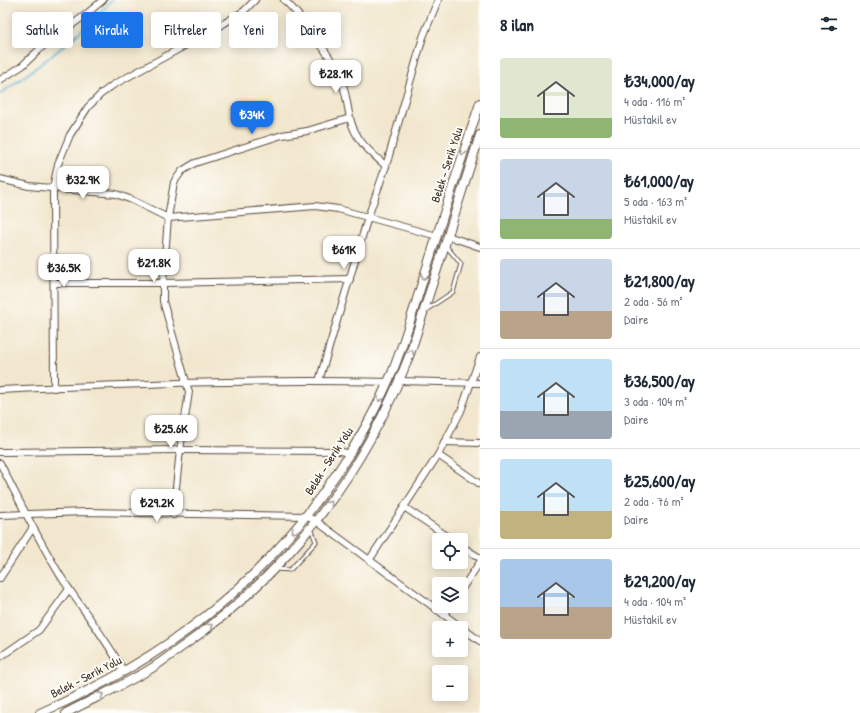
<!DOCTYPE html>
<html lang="tr">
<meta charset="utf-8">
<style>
body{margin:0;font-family:"Patrick Hand",sans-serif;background:#f2f2f3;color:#1f2937;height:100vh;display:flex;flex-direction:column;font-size:15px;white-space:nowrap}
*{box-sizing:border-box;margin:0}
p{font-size:13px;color:#747a83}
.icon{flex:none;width:22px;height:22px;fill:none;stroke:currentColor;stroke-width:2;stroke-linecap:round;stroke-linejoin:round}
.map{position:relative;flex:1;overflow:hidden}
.details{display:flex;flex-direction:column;background:#fff;width:380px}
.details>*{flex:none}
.banner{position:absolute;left:12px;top:12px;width:380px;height:36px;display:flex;gap:8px}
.fabs{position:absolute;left:432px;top:533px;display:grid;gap:8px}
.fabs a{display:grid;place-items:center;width:36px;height:36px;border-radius:4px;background:#fff;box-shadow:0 2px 10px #0003;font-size:20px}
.price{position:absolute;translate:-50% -34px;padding:0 9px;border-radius:8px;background:#fff;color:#222;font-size:13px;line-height:26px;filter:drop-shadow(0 1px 2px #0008)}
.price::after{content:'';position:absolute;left:50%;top:24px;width:12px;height:9px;margin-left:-6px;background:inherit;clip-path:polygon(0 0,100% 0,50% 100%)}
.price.active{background:#1a73e8;color:#fff}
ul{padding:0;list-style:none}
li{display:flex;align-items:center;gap:12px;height:100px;padding:0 20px}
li+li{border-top:1px solid #e0e1e3}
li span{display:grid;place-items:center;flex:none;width:112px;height:80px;border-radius:4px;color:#555}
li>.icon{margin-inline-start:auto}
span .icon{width:48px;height:48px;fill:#fffc;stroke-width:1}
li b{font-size:17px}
h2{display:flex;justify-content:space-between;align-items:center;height:48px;padding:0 20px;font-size:17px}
.tag{padding:0 14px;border-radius:4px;background:#fff;box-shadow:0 2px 10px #0003;font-size:14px;line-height:36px}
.tag.active{background:#1a73e8;color:#fff}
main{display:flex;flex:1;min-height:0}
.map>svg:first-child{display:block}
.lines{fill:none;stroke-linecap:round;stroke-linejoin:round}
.stream{stroke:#5bb3d8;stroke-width:2}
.lane-casing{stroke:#564638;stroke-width:5}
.street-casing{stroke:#564638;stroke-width:8}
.secondary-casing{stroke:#564638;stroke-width:10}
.lane{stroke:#fff;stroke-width:3}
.street{stroke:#fff;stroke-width:6}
.secondary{stroke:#fff;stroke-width:8}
.oneway{stroke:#a79f9a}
.labels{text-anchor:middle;stroke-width:4;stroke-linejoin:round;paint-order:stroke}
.street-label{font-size:12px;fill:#3b2a1e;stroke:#fdfcf7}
</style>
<main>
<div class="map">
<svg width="480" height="713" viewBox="0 0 480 713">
<rect width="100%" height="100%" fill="#fdfcf7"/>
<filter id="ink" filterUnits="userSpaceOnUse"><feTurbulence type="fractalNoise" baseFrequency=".025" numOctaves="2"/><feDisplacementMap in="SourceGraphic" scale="8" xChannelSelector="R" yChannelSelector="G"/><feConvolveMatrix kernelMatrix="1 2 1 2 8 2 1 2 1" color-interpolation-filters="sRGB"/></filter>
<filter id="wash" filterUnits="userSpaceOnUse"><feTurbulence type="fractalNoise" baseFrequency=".012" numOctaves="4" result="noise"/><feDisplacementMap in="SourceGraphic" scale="16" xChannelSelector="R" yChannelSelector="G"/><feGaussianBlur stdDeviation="0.9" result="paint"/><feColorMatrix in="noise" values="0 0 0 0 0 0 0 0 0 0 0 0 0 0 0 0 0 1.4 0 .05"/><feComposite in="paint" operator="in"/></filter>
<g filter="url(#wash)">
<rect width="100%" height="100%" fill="#f2e7ce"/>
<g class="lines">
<path class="stream" d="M0,94C39,66 80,36 112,0"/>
</g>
</g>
<g filter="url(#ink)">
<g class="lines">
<g class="lane-casing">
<g id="lane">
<path d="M426,310L453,292L461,264L446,246"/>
<path d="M275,569L290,570L316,542L311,528"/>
</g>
</g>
<g class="street-casing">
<g id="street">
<path d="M284,0C299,13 334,60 341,79C346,91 347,105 350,118C355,140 370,152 386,166"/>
<path d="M0,80L22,66L43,46L84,16L103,0"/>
<path d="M0,179L29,186L116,194L132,200L168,218L315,206L338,209L437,236"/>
<path d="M448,236L480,247"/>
<path d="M55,283H163L350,279"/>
<path d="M319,381L368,217L386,166L423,37L438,0"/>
<path d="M400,381L480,383"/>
<path d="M54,388L53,188L58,164L70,135L88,107L101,94L113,85L210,32L244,11L255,0"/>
<path d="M0,390C129,384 258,379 387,382"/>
<path d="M444,442L480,443"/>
<path d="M0,452L180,450L340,451L350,454"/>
<path d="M438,455L480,484"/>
<path d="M0,463C19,501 38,539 60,575C81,608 106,638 124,672"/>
<path d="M404,507L453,540"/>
<path d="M0,515L86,512L306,516L316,521L480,641"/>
<path d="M173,515L180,450L189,392L163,301V283L168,218L174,182L182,171L195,163L282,135L307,131L350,118"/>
<path d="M461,546L480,558"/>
<path d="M370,559L438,455L461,411L480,357"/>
<path d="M0,578L32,529"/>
<path d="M461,590L480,562"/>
<path d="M444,615L450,606"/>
<path d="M0,657L39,630L69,589"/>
</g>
</g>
<g class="secondary-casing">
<g id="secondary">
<path d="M40,713C163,660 262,586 337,473C358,442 377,408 392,373C406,338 416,301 428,264C445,210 462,157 480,103"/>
<path d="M66,713C93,699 121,686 147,671C161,663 173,653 186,644C289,572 365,471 410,354L480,135"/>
</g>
</g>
<use href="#lane" class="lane"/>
<use href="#street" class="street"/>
<use href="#secondary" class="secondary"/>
</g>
<defs><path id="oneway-chevron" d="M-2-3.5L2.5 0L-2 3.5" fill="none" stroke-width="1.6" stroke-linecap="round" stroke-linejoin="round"/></defs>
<g class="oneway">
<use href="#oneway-chevron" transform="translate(463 153) rotate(108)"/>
<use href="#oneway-chevron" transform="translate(424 277) rotate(107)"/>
<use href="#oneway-chevron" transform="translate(411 352) rotate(-71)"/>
<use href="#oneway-chevron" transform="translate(380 399) rotate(115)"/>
<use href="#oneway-chevron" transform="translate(330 503) rotate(-53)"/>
<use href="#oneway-chevron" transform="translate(294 531) rotate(131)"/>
<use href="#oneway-chevron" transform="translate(211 626) rotate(-38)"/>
<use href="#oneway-chevron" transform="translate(101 695) rotate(-27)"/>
</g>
</g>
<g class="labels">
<g class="street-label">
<text transform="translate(447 165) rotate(-72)" y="4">Belek - Serik Yolu</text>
<text transform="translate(329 461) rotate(-57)" y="4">Belek - Serik Yolu</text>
<text transform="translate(86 677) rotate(-27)" y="4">Belek - Serik Yolu</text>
</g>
</g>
</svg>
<div class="fabs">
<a><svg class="icon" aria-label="locate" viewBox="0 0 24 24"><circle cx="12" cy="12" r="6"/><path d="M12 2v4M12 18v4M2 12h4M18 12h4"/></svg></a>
<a><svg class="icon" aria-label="layers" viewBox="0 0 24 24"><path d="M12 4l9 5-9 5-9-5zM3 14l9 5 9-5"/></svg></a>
<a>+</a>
<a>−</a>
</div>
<b class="price" style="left:336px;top:94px">₺28.1K</b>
<b class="price active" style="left:252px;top:135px">₺34K</b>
<b class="price" style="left:83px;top:200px">₺32.9K</b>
<b class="price" style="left:344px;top:270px">₺61K</b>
<b class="price" style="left:154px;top:283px">₺21.8K</b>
<b class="price" style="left:64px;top:288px">₺36.5K</b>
<b class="price" style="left:171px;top:449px">₺25.6K</b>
<b class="price" style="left:157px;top:523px">₺29.2K</b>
<div class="banner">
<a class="tag">Satılık</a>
<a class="tag active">Kiralık</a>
<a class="tag">Filtreler</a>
<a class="tag">Yeni</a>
<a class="tag">Daire</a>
</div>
</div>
<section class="details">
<h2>8 ilan<svg class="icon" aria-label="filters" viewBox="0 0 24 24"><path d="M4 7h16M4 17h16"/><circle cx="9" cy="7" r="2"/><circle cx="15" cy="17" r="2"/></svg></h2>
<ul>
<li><span style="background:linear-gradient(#dfe7d0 75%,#8fb573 0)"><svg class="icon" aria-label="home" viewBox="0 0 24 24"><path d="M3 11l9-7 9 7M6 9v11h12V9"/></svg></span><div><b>₺34,000/ay</b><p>4 oda · 116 m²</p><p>Müstakil ev</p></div></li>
<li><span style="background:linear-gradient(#c9d6e8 75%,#8fb573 0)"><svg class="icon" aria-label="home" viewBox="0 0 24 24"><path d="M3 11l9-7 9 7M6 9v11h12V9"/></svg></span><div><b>₺61,000/ay</b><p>5 oda · 163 m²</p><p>Müstakil ev</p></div></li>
<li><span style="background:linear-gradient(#c9d6e8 65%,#b9a48a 0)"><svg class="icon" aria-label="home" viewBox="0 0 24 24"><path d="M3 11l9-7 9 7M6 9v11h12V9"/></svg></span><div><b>₺21,800/ay</b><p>2 oda · 56 m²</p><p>Daire</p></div></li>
<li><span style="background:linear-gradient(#bfe0f5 65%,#9aa5b1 0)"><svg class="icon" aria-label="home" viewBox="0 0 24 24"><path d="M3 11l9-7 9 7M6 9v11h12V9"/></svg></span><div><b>₺36,500/ay</b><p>3 oda · 104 m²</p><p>Daire</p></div></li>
<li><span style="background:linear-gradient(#bfe0f5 65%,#c2b280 0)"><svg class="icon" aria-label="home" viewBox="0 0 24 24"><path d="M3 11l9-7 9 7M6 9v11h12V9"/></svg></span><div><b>₺25,600/ay</b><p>2 oda · 76 m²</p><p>Daire</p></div></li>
<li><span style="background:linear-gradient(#a9c7e8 60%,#b9a48a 0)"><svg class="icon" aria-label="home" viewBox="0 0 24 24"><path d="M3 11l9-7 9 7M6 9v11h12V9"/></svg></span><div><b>₺29,200/ay</b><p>4 oda · 104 m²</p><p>Müstakil ev</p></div></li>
</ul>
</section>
</main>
